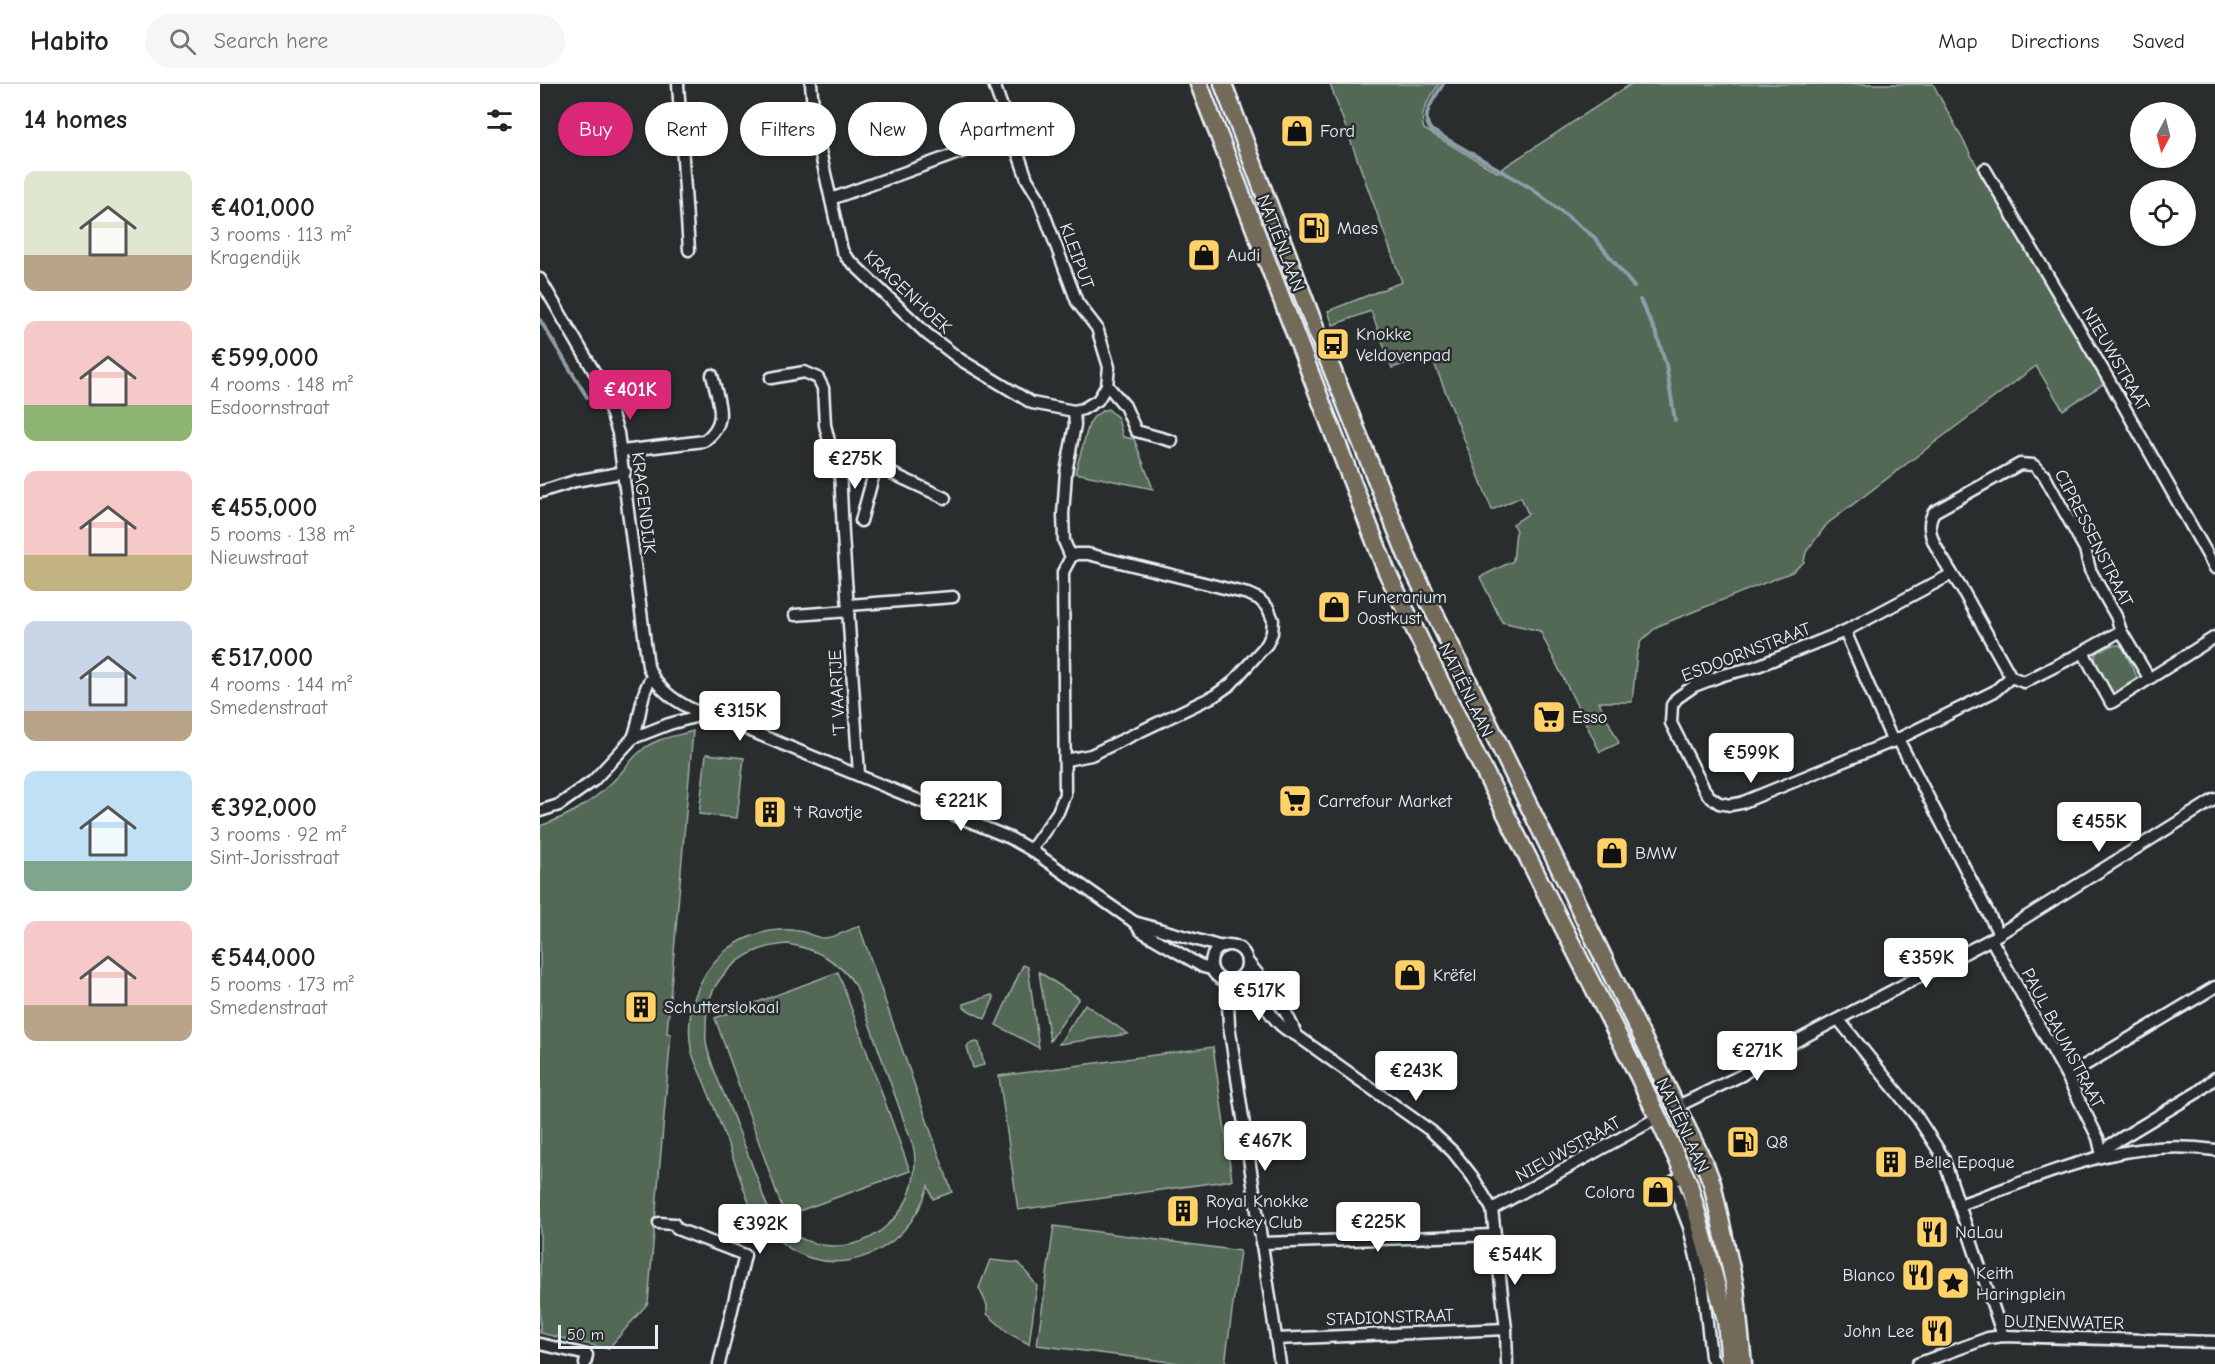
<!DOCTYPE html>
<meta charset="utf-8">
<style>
body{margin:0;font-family:"Comic Neue",sans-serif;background:#f6f6f6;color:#222;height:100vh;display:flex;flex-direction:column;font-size:22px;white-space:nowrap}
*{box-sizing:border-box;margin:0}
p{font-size:20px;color:#767676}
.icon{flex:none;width:33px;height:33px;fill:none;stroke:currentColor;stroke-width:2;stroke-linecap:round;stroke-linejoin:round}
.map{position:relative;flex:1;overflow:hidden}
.side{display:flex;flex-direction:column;background:#fff;width:540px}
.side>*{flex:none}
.hud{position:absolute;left:18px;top:18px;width:570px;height:54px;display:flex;gap:12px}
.needle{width:39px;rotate:187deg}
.tools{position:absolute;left:1590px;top:18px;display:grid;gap:12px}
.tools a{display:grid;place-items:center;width:66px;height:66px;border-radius:50%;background:#fff;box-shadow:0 2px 4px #0004;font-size:30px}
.scale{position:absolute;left:18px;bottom:15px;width:100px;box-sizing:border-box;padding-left:6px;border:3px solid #e8f1f8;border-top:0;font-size:16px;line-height:21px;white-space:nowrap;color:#e8f1f8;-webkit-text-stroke:4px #2a2d2e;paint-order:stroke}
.price{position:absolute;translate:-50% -51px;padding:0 14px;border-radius:6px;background:#fff;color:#222;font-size:20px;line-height:39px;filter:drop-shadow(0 2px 3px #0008)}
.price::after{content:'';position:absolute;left:50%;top:36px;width:18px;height:14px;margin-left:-9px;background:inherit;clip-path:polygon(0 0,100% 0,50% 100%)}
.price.on{background:#db2777;color:#fff}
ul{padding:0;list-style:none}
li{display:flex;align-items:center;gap:18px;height:150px;padding:0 24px}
li span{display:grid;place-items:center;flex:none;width:168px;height:120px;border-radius:12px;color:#555}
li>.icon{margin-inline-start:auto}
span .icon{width:72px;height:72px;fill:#fffc;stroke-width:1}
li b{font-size:26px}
h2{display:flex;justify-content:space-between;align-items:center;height:72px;padding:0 24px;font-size:26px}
.chip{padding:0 21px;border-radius:27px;background:#fff;box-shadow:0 2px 4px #0004;font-size:21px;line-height:54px}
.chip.on{background:#db2777;color:#fff}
header{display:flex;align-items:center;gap:36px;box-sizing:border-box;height:84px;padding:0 30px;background:#fff;border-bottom:2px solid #e0e0e0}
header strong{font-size:28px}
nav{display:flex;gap:33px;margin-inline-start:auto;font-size:21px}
.search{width:420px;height:54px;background:#f6f6f6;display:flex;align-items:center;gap:15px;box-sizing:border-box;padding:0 21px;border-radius:33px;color:#767676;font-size:22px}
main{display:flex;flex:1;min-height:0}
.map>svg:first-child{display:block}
.green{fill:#536956;stroke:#9eada7;stroke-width:1.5;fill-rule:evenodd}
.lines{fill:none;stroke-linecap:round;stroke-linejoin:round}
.stream{stroke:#8e9ea9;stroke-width:4}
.street-casing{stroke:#e8f1f8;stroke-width:15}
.primary-casing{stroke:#e8f1f8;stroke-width:21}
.street{stroke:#2a2d2e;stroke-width:10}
.primary{stroke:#736b5a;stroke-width:16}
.labels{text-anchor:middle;stroke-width:5;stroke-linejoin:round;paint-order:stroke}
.poi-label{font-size:18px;fill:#e8f1f8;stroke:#2a2d2e;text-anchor:start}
.street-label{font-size:18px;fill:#e8f1f8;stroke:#2a2d2e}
</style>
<header>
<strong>Habito</strong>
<div class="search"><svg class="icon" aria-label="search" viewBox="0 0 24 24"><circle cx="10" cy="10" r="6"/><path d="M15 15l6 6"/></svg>Search here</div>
<nav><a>Map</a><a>Directions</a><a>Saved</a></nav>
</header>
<main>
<section class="side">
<h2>14 homes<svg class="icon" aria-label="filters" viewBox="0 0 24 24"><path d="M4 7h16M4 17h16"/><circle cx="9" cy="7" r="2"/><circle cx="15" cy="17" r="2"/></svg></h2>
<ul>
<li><span style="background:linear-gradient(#dfe7d0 70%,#b9a48a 0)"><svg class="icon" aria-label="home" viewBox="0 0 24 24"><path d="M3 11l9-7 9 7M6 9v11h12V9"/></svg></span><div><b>€401,000</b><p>3 rooms · 113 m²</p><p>Kragendijk</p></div></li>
<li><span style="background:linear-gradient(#f6c9c9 70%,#8fb573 0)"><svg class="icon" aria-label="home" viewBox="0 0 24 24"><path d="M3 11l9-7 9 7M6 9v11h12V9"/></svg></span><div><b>€599,000</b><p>4 rooms · 148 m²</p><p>Esdoornstraat</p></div></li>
<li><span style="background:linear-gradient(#f6c9c9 70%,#c2b280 0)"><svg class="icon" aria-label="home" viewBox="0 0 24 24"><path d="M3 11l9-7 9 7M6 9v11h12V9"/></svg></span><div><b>€455,000</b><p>5 rooms · 138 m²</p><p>Nieuwstraat</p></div></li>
<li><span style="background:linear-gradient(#c9d6e8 75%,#b9a48a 0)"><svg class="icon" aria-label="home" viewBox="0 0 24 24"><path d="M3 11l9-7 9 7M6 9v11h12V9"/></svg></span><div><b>€517,000</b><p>4 rooms · 144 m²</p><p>Smedenstraat</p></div></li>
<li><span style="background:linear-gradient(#bfe0f5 75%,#7fa58c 0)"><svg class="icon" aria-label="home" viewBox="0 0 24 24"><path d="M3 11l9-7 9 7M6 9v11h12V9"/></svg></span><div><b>€392,000</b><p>3 rooms · 92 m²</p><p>Sint-Jorisstraat</p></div></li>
<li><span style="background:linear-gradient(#f6c9c9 70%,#b9a48a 0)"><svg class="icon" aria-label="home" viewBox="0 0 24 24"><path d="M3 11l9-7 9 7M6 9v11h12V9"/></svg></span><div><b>€544,000</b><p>5 rooms · 173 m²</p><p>Smedenstraat</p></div></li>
</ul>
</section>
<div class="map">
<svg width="1675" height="1280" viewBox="0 0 1675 1280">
<rect width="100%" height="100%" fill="#2a2d2e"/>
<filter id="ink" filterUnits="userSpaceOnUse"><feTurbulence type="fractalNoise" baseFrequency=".0167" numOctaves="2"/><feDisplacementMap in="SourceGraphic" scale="12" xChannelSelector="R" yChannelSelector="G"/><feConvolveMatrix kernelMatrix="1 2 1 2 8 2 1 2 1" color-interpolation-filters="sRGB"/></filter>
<g filter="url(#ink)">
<g class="green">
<path d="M790,0H899C890,14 878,28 884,45L957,88L1091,0H1393L1438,84L1565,299L1523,326L1496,282L1287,440L1266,468L1264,478L1252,488L1118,542L1101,557L1097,569L1092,618H1059L1079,659L1060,668L1000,547L962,538L940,493L973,477L976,447L973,440L988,430L981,413L952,426L891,271L852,284L831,227L793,241L788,227L862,198Z"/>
<path d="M568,325L578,334L583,353L594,355L613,405L535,389L549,340C553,332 560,327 568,325Z"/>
<path d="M1572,561H1579L1583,564L1597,593V597C1591,601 1583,609 1576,609C1565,609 1552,578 1556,569Z"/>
<path d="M153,647L127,949L131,950L108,1219L68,1265L0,1249V742C33,731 57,715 80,690C87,682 94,672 102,666C115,654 137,652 153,647Z"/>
<path d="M166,670L204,674L197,734L159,730Z"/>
<path d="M319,842L412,1108L393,1115L388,1102C368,1174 283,1206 229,1147C225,1143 220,1139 217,1134C207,1120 201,1095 195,1079C185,1052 175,1025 164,998C160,988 153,976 151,964C145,930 157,892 183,869C203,852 233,842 259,847C267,848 277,855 285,854C296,853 309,846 319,842ZM247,860C277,865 299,877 316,902L374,1065C378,1097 369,1124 343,1145C309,1174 252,1165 229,1125C224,1117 222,1107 219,1099C211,1079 204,1059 196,1040C187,1015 173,989 167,963C165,956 166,948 166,940C166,894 203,863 247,860Z"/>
<path d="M483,881L488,883L499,964L456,941Z"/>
<path d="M298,888L370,1087L245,1132L175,934Z"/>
<path d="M499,888L539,914L510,957Z"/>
<path d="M452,911L454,914L445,935L424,924V920Z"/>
<path d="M545,920L588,950L519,960Z"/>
<path d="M436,958L439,959L444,981L433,984L427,963L429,960Z"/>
<path d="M673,963L692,1096L478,1126L459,992Z"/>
<path d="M1121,1002L1144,1050L1137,1054L1113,1006Z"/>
<path d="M514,1142L700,1167L685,1280H646L497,1261Z"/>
<path d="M450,1176L479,1179L497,1202L489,1260L470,1250L447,1230V1221L439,1204Z"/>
</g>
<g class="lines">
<g class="stream">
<path d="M903,0C895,14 879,31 891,46L991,104L1054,153L1094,203"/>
<path d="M1100,216L1117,251L1126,281L1135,336"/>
<path d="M0,236L47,313"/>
</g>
<g class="street-casing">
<g id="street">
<path d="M138,0L149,166"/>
<path d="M271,0L275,44L302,166L306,173L387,250L421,276L492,319L534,327"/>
<path d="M454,0L487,95L498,113L537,218L557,244L569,283L567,301L558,316L543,325L534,327L535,341L526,388L523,431L524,457L531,473L523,488L525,710L518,728L491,766"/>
<path d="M1445,85L1569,296L1675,484"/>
<path d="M291,115L471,50"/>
<path d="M0,195L62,301L78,349L108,582C117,610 152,629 179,634L470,754L491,766L594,838L601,847L663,883L671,885"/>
<path d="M231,294L264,288L278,294L283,304L285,341L292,369L298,376L300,384L303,451L319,690"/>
<path d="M567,301L585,322L596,347L632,357"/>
<path d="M82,367L164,357C190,338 178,318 172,291"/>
<path d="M300,384L327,380L336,382L405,414"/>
<path d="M0,408L35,397L85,388"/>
<path d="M321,437L336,382"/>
<path d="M1412,490C1402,472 1381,448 1394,428L1480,380L1493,381L1504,391L1545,465L1550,486L1576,532L1581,547L1609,594"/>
<path d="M309,521L413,513"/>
<path d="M255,531L309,527"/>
<path d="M1305,547L1353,658"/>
<path d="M1543,568L1581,547"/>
<path d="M93,654C101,635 100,609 112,593"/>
<path d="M1358,655L1455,607L1471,593"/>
<path d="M526,676L551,671L674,612L691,600L727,560L732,549L733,536L728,524L719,515L708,510L548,470H536L531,473"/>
<path d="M0,727L19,721L53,697L93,654L129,640L162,631"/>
<path d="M594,838L682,863"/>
<path d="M1459,850L1358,655L1201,719L1190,721L1179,719L1169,712L1164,705L1131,639L1132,621L1137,614L1154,602L1183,591L1215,583L1305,547L1412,490L1423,507L1471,593L1484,598L1543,568L1571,619L1675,553"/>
<path d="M1451,855L1527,992L1558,1054L1562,1071"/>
<circle cx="689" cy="879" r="18"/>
<path d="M707,877C725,899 747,924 756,951"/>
<path d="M698,895C728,911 725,937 756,951L891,1047L913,1068L932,1092L952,1125L966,1245L967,1280"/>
<path d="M687,897L689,941L740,1280"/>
<path d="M1299,936L1377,1033L1403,1073L1463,1252"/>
<path d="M1527,992L1675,903"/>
<path d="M1138,1022L1202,991L1226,973L1451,855L1675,715"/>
<path d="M1562,1071L1570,1061L1658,1008L1675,994"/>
<path d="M1145,1091L1132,1098L1149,1143L1163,1203L1171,1273L1177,1280"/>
<path d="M1419,1121C1504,1092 1583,1052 1675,1066"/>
<path d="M952,1125L1119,1033"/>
<path d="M119,1139L134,1140L137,1145L205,1171L179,1280"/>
<path d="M721,1159L954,1151"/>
<path d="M736,1255L966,1245"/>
<path d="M0,1260L47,1271L45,1280"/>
<path d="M1377,1280L1448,1254L1463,1252L1675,1258"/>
</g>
</g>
<g class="primary-casing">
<g id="primary">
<path d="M659,0L846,486L932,663L1099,993L1149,1100L1186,1236L1190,1280"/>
<path d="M683,0L773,238L869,477L1165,1081L1172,1099L1195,1203L1203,1280"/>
</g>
</g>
<use href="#street" class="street"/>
<use href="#primary" class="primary"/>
</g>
</g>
<defs>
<g id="shop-square" transform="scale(1.725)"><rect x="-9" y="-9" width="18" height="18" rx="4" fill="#ffd166" stroke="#2a2d2e"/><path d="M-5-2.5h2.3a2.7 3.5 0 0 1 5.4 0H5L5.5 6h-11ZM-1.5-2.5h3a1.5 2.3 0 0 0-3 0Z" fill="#111"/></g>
<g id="fuel-square" transform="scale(1.725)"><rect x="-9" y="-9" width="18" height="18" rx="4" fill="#ffd166" stroke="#2a2d2e"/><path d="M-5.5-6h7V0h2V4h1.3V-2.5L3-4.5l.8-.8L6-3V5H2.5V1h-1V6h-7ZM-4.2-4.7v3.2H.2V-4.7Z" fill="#111"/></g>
<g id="bus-square" transform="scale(1.725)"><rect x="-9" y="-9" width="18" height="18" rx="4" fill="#ffd166" stroke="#2a2d2e"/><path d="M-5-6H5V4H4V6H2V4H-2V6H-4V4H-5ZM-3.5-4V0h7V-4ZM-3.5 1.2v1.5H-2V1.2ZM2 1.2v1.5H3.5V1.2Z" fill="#111"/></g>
<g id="supermarket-square" transform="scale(1.725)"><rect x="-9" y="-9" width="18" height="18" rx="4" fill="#ffd166" stroke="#2a2d2e"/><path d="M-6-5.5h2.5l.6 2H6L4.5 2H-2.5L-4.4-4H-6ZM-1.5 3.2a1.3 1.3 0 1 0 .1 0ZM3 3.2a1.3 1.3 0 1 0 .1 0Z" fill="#111"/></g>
<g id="building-square" transform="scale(1.725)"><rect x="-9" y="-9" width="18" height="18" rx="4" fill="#ffd166" stroke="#2a2d2e"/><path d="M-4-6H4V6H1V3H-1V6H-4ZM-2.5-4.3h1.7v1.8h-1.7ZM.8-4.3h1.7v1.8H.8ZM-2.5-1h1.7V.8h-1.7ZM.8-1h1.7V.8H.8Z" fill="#111"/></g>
<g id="restaurant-square" transform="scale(1.725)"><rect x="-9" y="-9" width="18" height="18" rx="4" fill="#ffd166" stroke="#2a2d2e"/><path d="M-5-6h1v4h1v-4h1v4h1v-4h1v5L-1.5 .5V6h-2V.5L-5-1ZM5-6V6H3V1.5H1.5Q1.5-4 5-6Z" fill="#111"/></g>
<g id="sight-square" transform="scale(1.725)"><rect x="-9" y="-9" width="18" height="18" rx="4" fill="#ffd166" stroke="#2a2d2e"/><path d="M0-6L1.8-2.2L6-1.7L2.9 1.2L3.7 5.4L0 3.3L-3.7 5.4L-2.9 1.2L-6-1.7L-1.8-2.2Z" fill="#111"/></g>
</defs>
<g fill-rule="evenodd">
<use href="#shop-square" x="757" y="47"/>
<use href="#fuel-square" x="774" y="144"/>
<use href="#shop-square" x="664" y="171"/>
<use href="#bus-square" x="793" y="260"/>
<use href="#shop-square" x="794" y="523"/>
<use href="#supermarket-square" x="1009" y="633"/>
<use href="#supermarket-square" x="755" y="717"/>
<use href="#building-square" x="230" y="728"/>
<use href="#shop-square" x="1072" y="769"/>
<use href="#shop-square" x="870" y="891"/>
<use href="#building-square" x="101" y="923"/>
<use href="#fuel-square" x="1203" y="1058"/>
<use href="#building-square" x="1351" y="1078"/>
<use href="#shop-square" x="1118" y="1108"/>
<use href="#building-square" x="643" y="1127"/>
<use href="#restaurant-square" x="1392" y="1148"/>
<use href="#restaurant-square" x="1378" y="1191"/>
<use href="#sight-square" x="1413" y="1199"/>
<use href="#restaurant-square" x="1397" y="1247"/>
</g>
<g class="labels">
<g class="poi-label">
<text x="780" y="53">Ford</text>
<text x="797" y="150">Maes</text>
<text x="687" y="177">Audi</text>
<text x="816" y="256">Knokke<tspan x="816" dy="21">Veldovenpad</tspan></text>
<text x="817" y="519">Funerarium<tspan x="817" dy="21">Oostkust</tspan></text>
<text x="1032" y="639">Esso</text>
<text x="778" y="723">Carrefour Market</text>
<text x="253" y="734">'t Ravotje</text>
<text x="1095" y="775">BMW</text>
<text x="893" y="897">Krëfel</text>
<text x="124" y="929">Schutterslokaal</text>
<text x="1226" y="1064">Q8</text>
<text x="1374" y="1084">Belle Epoque</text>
<text x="1095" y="1114" text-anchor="end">Colora</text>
<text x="666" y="1123">Royal Knokke<tspan x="666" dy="21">Hockey Club</tspan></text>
<text x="1415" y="1154">NaLau</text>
<text x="1436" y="1195">Keith<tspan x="1436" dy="21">Haringplein</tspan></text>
<text x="1355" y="1197" text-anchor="end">Blanco</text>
<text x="1374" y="1253" text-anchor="end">John Lee</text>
</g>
<g class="street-label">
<text transform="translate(741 159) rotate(69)" y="6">NATIËNLAAN</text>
<text transform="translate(537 172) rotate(70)" y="6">KLEIPUT</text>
<text transform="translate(368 208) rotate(43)" y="6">KRAGENHOEK</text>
<text transform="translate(1576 275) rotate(60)" y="6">NIEUWSTRAAT</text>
<text transform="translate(104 419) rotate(83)" y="6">KRAGENDIJK</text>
<text transform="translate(1554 454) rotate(63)" y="6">CIPRESSENSTRAAT</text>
<text transform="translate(1206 568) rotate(-21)" y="6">ESDOORNSTRAAT</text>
<text transform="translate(926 606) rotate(64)" y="6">NATIËNLAAN</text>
<text transform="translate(297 609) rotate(-93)" y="6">'T VAARTJE</text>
<text transform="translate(1523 954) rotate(62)" y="6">PAUL BAUMSTRAAT</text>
<text transform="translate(1143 1041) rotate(65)" y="6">NATIËNLAAN</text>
<text transform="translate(1028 1065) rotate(-29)" y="6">NIEUWSTRAAT</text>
<text transform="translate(850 1233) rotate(-2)" y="6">STADIONSTRAAT</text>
<text transform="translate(1524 1238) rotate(1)" y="6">DUINENWATER</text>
</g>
</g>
</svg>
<div class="tools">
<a><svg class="needle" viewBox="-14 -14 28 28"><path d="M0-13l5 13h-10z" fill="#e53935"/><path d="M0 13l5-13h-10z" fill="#767676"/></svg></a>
<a><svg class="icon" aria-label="locate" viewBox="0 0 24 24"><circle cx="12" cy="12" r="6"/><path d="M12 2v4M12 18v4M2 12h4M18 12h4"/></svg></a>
</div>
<div class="scale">50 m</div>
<b class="price on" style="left:90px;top:337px">€401K</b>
<b class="price" style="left:315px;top:406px">€275K</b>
<b class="price" style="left:200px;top:658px">€315K</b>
<b class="price" style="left:1211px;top:700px">€599K</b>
<b class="price" style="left:421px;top:748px">€221K</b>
<b class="price" style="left:1559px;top:769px">€455K</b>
<b class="price" style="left:1386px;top:905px">€359K</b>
<b class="price" style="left:719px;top:938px">€517K</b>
<b class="price" style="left:1217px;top:998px">€271K</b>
<b class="price" style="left:876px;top:1018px">€243K</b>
<b class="price" style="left:725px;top:1088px">€467K</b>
<b class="price" style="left:838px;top:1169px">€225K</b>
<b class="price" style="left:220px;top:1171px">€392K</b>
<b class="price" style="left:975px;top:1202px">€544K</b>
<div class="hud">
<a class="chip on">Buy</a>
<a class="chip">Rent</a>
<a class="chip">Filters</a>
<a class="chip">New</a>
<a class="chip">Apartment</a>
</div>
</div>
</main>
